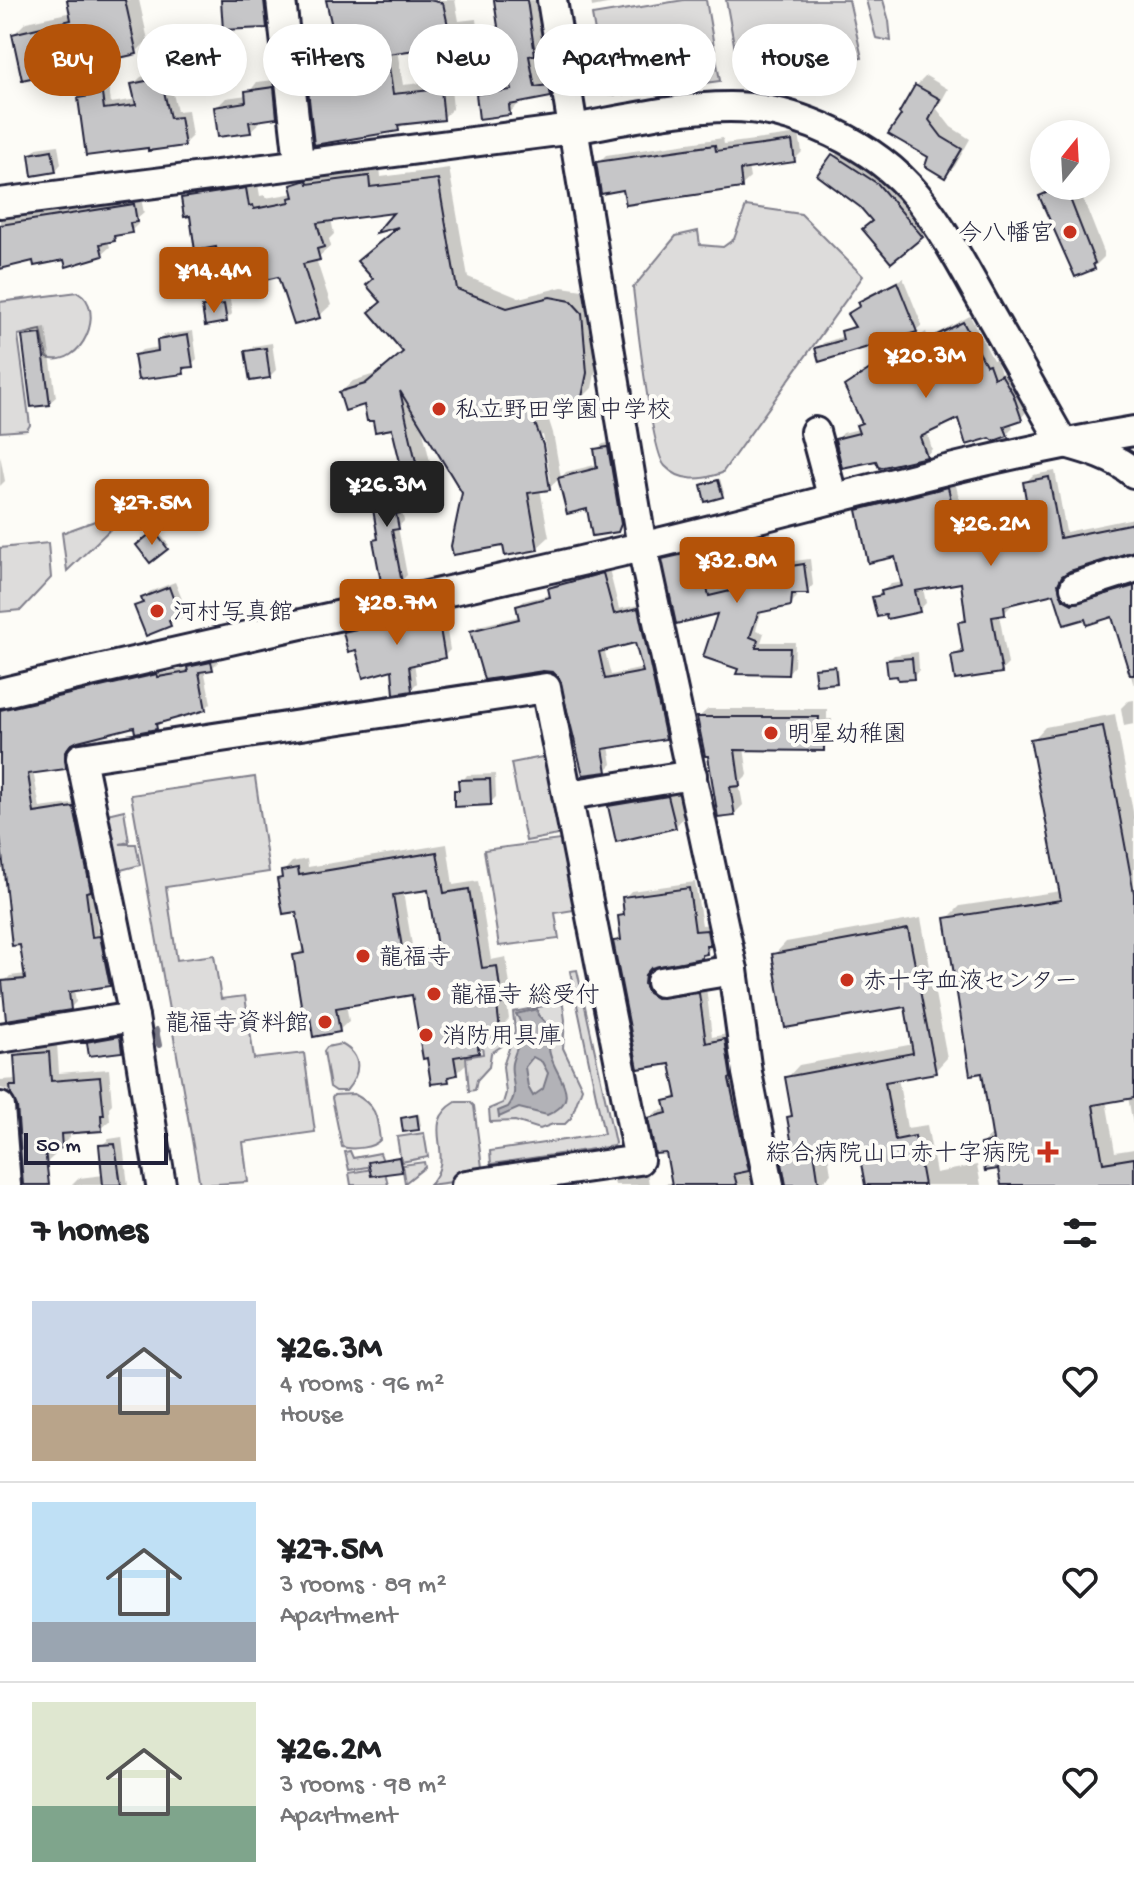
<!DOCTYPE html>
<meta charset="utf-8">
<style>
body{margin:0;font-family:"Gochi Hand","Klee One",sans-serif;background:#f6f6f6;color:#202124;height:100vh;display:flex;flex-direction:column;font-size:30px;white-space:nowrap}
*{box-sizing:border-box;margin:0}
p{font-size:26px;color:#757577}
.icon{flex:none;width:44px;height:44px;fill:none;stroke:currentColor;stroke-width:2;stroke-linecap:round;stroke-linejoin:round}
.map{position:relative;height:1185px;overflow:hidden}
.side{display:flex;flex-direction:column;background:#fff;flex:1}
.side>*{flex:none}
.banner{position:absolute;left:24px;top:24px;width:1086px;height:72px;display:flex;gap:16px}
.needle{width:52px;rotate:18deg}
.fabs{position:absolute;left:1030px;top:120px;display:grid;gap:16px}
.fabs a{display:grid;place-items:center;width:80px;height:80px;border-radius:50%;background:#fff;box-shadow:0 4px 20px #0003;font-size:40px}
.scale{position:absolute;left:24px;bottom:20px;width:144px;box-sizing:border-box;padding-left:8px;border:4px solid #22223b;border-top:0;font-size:22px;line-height:28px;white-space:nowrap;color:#22223b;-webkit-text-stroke:6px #fdfcf7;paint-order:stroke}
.price{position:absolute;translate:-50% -68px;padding:0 18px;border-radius:8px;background:#b45309;color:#fff;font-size:26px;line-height:52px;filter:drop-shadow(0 2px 4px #0008)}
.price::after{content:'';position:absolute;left:50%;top:48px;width:24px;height:18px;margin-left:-12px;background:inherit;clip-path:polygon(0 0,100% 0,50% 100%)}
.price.active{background:#222;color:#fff}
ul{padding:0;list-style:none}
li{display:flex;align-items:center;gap:24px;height:200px;padding:0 32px}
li+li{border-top:2px solid #e0e0e0}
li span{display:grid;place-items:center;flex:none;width:224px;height:160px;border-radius:0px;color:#555}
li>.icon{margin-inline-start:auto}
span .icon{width:96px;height:96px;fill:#fffc;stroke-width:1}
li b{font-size:34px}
h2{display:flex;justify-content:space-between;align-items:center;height:96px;padding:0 32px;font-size:34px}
.chip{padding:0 28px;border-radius:36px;background:#fff;box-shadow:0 4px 20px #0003;font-size:28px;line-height:72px}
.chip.active{background:#b45309;color:#fff}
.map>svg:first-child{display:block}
.green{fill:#dddcdb;stroke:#807f8b;stroke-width:2}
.water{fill:#b2b2b7;stroke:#787885;stroke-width:2;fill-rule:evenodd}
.shadow{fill:#0003;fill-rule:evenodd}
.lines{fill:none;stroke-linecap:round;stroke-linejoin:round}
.stream{stroke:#787885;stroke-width:6}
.building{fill:#c6c6c8;stroke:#22223b;stroke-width:2;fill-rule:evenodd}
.minor-casing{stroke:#22223b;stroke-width:34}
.minor{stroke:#fdfcf7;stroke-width:28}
.poi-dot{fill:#c8321e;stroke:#fdfcf7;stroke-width:3}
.labels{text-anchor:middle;stroke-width:8;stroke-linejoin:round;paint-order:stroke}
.poi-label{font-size:24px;fill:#22223b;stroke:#fdfcf7;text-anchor:start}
</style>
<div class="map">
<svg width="1134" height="1185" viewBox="0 0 1134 1185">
<rect width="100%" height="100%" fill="#fdfcf7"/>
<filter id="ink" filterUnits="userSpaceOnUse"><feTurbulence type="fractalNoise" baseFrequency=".0125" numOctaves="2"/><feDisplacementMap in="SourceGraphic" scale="16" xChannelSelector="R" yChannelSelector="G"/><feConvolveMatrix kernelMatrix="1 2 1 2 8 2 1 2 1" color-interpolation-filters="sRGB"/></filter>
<g filter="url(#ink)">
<g class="green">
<path d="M684,0H706L720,81L619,95L606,94L592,15Z"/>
<path d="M726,0H849L862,58L740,77Z"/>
<path d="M866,0H883L889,21L891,41L876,38Z"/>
<path d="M746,206L801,214L863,276L722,473C702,480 681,483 665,466C652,453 636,314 633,288L676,236L698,231L700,245L723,247L734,239Z"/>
<path d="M78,292C107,309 82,369 47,358L41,330L18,335L30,425L27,430L0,432V302Z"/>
<path d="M125,510V515L67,571L62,533Z"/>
<path d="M48,543L51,578L21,610L0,612V548Z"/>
<path d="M553,755L568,833L526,841L511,763Z"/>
<path d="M255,777L269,872L166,887L177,960L214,955L221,999L245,996L254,1059L304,1053L315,1132L243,1142L248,1182L200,1185L131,795Z"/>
<path d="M124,810L129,842L120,844H136L140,865L117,871L107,814Z"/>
<path d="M567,839L580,909L555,913L559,939L499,946L484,850Z"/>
<path d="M577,970L615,1143L614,1146L491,1164L490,1151L604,1134L570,971Z"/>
<path d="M559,1003L563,1005L565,1020L563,1048L582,1088L571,1118L565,1124H553L540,1129L515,1121L490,1122L489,1109L503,1103L506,1093L503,1066L515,1031L513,1012Z"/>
<path d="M504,1036L502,1046L491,1053L489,1067L477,1080L475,1090L469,1091L466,1057L483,1054L481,1039Z"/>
<path d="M341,1044C364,1056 360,1074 346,1091H336L330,1087L324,1051L327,1047Z"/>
<path d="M354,1094C377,1106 377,1116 380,1140C373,1148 353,1150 342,1147L332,1098L334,1095Z"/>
<path d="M456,1102H470L474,1106L483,1175L482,1178L429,1185C459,1155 417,1125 456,1102Z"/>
<path d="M424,1133L428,1157L401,1162L397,1137Z"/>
<path d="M350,1151L353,1158L380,1153L384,1164L349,1170L345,1152Z"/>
<path d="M424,1162L425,1167L405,1183L402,1165Z"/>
<path d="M384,1167L388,1185H351L349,1173Z"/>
</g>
<path class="water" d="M537,1009L538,1015L551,1028C552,1037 547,1046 550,1054C556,1078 584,1099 547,1115L519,1108L499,1117L498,1111L508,1107C521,1090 509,1079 512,1063C516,1045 529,1032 516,1014ZM533,1057L542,1062L548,1073L543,1089L533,1096L528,1087L525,1067Z"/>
<g class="shadow">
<path d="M69,0H139L148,40L136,52L14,34L26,22L72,12Z"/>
<path d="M223,0H271L272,19L266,26Z"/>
<path d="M328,0H455L459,21L476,19L481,62L471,72L439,45L397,50L403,85L450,80L453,108L443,118L406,122L398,129L313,61L337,42Z"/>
<path d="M496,0H538L544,43L539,48L545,78L558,76L560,85L550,95L520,103L509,113L478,95L488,85L512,82Z"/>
<path d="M591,0H627L592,7Z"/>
<path d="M168,71L177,111L188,110L192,136L184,144L80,98L88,91L109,88L111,103L137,99L133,85L141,77Z"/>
<path d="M926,76L948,89L937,109L951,127L970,139L955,166L945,176L930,156L916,86Z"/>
<path d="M283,79L286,106L276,116L259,118L260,122L250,131L216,108L226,98L247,95L257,82Z"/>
<path d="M799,134L802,152L794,160L748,167L750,178L741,186L625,187L598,163L606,155L723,138L724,144Z"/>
<path d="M58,145L61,164L55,171L31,154L37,148Z"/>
<path d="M843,146L887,175L930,227L921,236L874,220L862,206L820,175Z"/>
<path d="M380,166L381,177L449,168L468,277L519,298L562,287L583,290L593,301L598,360L592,388L580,400L546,411L553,433L561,478L566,472L599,464L596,450L603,444L614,442L626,516L617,530L560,478L549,488L540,489L549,537L537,548L505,544L465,492L421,422L431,466L419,478L407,481L411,504L402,511L404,521L398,527L407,575L401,581L375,541L380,536L371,486L377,480L405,475L394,427L366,403L341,392L353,381L378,373L405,351L375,279L402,223L398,210L331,219L334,234L329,239L331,246L316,259L331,305L319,316L280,274L218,245L191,214L183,199L195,188L257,178L260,196L265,195V198L295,193L293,186L304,174ZM543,435L551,481H546L539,436Z"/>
<path d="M1052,186H1078L1104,252V257L1094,267L1076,274L1041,196Z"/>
<path d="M141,198L144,213L137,219L138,224L131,231L121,232L114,239L108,241L110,247L102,254L35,259L0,267V218Z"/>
<path d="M903,278L922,325L916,330L817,349L823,343L844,336L843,332L855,324L849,314L862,304L867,296Z"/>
<path d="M230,299L232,314L226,320L204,308L210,302Z"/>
<path d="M970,316L993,360L996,359L1001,373L1008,369L1019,388L1027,411L1021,418L1011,421L1013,428L1007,434L959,416L927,432L932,449L926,456L878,459L837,440L843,433L859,429L858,425L863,420L847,386L853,379L926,332L928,338Z"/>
<path d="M46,328L56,397L49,403L24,337L30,331Z"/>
<path d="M193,331L197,359L183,372L136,355L142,350L160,347L159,340L164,335Z"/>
<path d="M272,343L276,370L270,376L248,352L254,346Z"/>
<path d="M0,455L5,481L0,486Z"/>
<path d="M1055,471L1066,532L1134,518V550L1069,569L1065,574L1066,585L1134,582V686L1114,614L1086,616L1065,622L1056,592L1011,602L1012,605L1004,613L999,614L1008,664L1001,671L953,656L964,648L960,623L967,616L963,580L923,588L926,603L919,610L875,597L891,584L903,582L897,555L859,511L866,504L955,481L960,503L972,500L974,508L979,506L988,543L1034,535L1025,483L1033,475Z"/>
<path d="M720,479L724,493L722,496L703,485Z"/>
<path d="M770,529L778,563L810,559L813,585L807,592H798L797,597L790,604L762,610L756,630L764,633L761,642H795L794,666L788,673L739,672L720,611L664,560L671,553L704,545L716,590L744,583L736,542L743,536Z"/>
<path d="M157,531L169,545L150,560L139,545Z"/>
<path d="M609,569L619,609L643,604L671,732L665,737L609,746L612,764L606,770L557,672L473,632L478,626L520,616L518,606L524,601L552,594L550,589L556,583ZM637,641L644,668L611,675L604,648Z"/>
<path d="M175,582L186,609L170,625L137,606L149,592Z"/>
<path d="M443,606L450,650L444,656L414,662L417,683L411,689L393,668L357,647L345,633L351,627Z"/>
<path d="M918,652L919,670L913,677L888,661L894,655Z"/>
<path d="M217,657L218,662L212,668L204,669L211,703L205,709L162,722L156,727L135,725L77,740L70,744L71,761L65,767L33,771L40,808L79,803L96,883L91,888L98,932L105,931L115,978L109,984L74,989L76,1002L70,1008L4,982L10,976L26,974L0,832V702L163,669L164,673L188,668L195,662Z"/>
<path d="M837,665L838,678L836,681L816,669Z"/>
<path d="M1134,700V724L1124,726L1121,708L1128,701Z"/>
<path d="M708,709H827V719H832V740L823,749L744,748L748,775L739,784L743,805L734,814L710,754L699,717Z"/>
<path d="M1115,714L1134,817V1130L1128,1097L1106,1100L1115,1152L1134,1149V1185H1003L1000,1167L982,1144L994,1133L983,1070L947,919L960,906L1061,891L1033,740L1045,727Z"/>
<path d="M495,774L496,797L490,803L456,791L467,775Z"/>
<path d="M678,787L684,817L675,827L610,807L619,797Z"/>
<path d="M447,844L453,885L478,881L491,960L506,957L511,992L506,996L509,1019L500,1029L486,1030L488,1041L479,1051L464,1053L466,1064L448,1080L413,993L346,1004L349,1021L339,1030L296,956L304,947L298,909L280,879L283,876V872L292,862L307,859L308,867ZM430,887L439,946L413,951L403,892Z"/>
<path d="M695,882L702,925L714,924V945L701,956L652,966L650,976L706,987L712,1037L732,1033L760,1185H659L673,1182L667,1150L650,1118L657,1111L668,1109L666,1102L678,1094L671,1061L615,942L622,935L620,917L626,911L624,898L631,891Z"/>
<path d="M921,918L947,1058L935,1071L898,1078L907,1128L927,1125L936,1173L977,1165L981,1185H867L858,1135L826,1140L831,1174L820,1185H787L783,1158L794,1147L789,1118L793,1113L787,1078L799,1065L914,1044L907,1004L774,955L786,942Z"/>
<path d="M126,1031L128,1044L122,1051L89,1042L95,1036Z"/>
<path d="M57,1044L59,1073L109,1069L112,1104L109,1107L110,1121L101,1129L70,1132V1137L61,1146L54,1147L55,1155L46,1163L16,1097L7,1090L0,1088V1080L18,1079L16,1056L25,1047Z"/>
<path d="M419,1114L421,1125L418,1128L403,1118Z"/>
<path d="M122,1137L128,1185H72L79,1178L104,1175L101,1146L109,1139Z"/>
<path d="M401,1156L403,1168L401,1170L371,1162Z"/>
<path d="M647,1171L649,1185H615L614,1182L621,1175Z"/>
</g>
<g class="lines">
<path class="stream" d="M156,1030L159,1045"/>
</g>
<g class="building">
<path d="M67,0H125L137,54L22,80L12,34L71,20Z"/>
<path d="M221,0H264L267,28L223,30Z"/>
<path d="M326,0H429L443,3L449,30L466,28L472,74L441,78L437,47L387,54L393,94L441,89L444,120L398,125L399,131L314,145L306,71L311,60L336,45Z"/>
<path d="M494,0H527L535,55L529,56L535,87L549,85L551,97L509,105L510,115L479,119L476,94L512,90L505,59L503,60Z"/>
<path d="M161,78L170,118L180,117L185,146L148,151V148L86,156L78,98L102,94L104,109L136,105L131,84Z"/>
<path d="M915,85L940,99L929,120L942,137L962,149L945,178L925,166L928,157L888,134L901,115L899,113Z"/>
<path d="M274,87L277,118L249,122L251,133L218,137L214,107L246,102L245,91Z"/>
<path d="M792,141L795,162L740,170L742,188L626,205L623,190L601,194L596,162L715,145L716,151Z"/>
<path d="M52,150L56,172L32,176L29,154Z"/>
<path d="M832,154L878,184L923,237L891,263L862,229L872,221L860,207L817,175Z"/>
<path d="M369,176L370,187L438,179L457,289L507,308L550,297L571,301L582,313L587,373L581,402L533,418L543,445L550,490L528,493L538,550L505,556L503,546L453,555L451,546L462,493L400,391L420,480L405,483L392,429L375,432L373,421H367L364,405L345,411L339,392L365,384L403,352L369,312L381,302L366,285L373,279L357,261L398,227L376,233L393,213L317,223L324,247L317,249L320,260L303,264L320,318L294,325L278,277L265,280L264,277L223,284L216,247L195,251L190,216L184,217L181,198L246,188L249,206L253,205L254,209L290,202L289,198L294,197L291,185L307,180L308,184Z"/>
<path d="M1062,186H1065L1095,263L1093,264L1095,269L1075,277L1039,196Z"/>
<path d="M134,204L137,222L130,223L132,233L114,236L115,241L100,244L103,256L66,267L64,260L34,266L33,261L0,269V225Z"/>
<path d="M897,282L917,332L819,362L815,348L843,340L841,331L855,327L847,314L860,306L858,302Z"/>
<path d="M224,304L227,322L205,326L202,307Z"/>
<path d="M963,322L986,365L989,364L994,378L1001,374L1013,394L1022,420L1004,426L1008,436L994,441L990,438L966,445L958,419L920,437L927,457L879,468L876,461L842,468L835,439L859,433L856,425L862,423L844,386L919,337L921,343Z"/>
<path d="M41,334L50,405L31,407L22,336Z"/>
<path d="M188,335L193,367L183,368L184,374L138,380L134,355L158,351L157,340Z"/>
<path d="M266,348L270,378L250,381L245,351Z"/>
<path d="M608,447L621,524L618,532L592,536L587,509L567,514L558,478L597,468L594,449Z"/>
<path d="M1049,477L1060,538L1134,523V551L1070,571L1062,576L1058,584L1063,599L1072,604L1134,586V675H1130L1112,617L1087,625L1085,619L1064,625L1054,594L1004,606L1005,615L992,617L1002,673L955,680L951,655L963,653L958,622L966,621L961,583L915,591L920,612L887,619L886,615L877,617L872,597L882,595L881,591L902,586L895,557L868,563L857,510L948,487L953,509L965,506L967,514L972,512L981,549L1033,540L1023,482Z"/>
<path d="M400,480L406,512L396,514L399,529L392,530L402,583L382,587L373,540L378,539L369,485Z"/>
<path d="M718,480L723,497L705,502L701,485Z"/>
<path d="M154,531L168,549L150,563L136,545Z"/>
<path d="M764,534L772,569L804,564L808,594H792L791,606L758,613L750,637L758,640L756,648H790L788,675L736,674L738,669L703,657L717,614L676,624L662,559L698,551L709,596L743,588L734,542Z"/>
<path d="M603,573L614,614L638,608L666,739L603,749L607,772L583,775L559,678L553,672L543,671L484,680L470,631L519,619L516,606L550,597L548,588ZM635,643L643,672L605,679L599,652Z"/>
<path d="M169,587L180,617L169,621L171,626L146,636L134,606L143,603L141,598Z"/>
<path d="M437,611L445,658L409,666L412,691L394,694L392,670L363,678L356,650L348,652L343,632Z"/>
<path d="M912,658L914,679L898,680L897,676L888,677L886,660Z"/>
<path d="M211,662L213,670L199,672L206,710L156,724L157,729L135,733L134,727L78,741L70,745L65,752L66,769L28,774L34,813L74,807L91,891L86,892L92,937L100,936L110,986L69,992L71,1010L6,1020L2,981L25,979L20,945L12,946L0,836V710L157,674L158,677L188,672L187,667Z"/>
<path d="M835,666L837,683L816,685L814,668Z"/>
<path d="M697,717H819L818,728H824V751L735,750L740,786L730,787L735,816L718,818L708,756H705Z"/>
<path d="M1103,726L1134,893V1098L1093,1105L1103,1163L1134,1158V1185H1001L998,1169L985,1171L980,1144L993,1141L982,1073L970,1075L945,918L1061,900L1030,739Z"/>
<path d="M490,779L491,805L454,807V790H459L458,780Z"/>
<path d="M668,796L676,828L616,842L608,806Z"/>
<path d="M437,852L444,893L469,889L482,968L497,966L502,1004L497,1005L500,1031L476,1034L479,1053L454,1057L457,1075L448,1077L449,1082L431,1084L427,1058L423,1059L412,995L336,1008L340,1032L313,1037L309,1010L302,1011L293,955L304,953L296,912L283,914L277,879L282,878L281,871L298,868L299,875ZM428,890L438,953L404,959L393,895Z"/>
<path d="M689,888L695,931L707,930L710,946H706L707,954L702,955V958L651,968L645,975L644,984L648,993L656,998L699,993L706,1043L725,1039L731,1078L729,1079L749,1171L734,1174L737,1185H672L666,1153L655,1154L648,1118L667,1113L664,1101L677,1098L670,1064L638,1069L613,941L621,940L618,916L624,915L622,897Z"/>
<path d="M908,929L936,1073L885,1082L895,1140L915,1136L924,1185H865L856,1137L813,1145L819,1185H786L781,1158L794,1156L787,1117L792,1116L785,1077L913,1053L905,1007L785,1028L772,954Z"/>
<path d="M120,1036L122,1052L89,1056L87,1043H80Z"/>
<path d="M49,1052L51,1081L100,1077L104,1115H101L102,1131L61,1134L62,1148L45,1150L49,1185H23L17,1106L11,1095L10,1086H16L14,1055Z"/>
<path d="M417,1115L419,1130L403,1132L401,1118Z"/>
<path d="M115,1144L121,1185H103L99,1145Z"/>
<path d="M399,1157L402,1172L371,1176L368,1162Z"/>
</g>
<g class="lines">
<g class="minor-casing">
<g id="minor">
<path d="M281,0L299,162"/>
<path d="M552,0L642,547L733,970L747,1073L769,1185"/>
<path d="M0,203L573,129C624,120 678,107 730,107C796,107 875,145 917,196C943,229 964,268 984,304C1010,350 1036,396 1062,442C1087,449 1114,456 1134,473"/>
<path d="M815,432L833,499"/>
<path d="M1075,587L1134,568"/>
<path d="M0,693C213,642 428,597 641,547C805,509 968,458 1134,431"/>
<path d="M569,795L692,775"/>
<path d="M661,982L733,970"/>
<path d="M0,1038L134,1017"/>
<path d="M0,1107L6,1185"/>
<path d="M161,1185L134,1017L81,758L546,688L639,1160L466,1185"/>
</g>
</g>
<use href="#minor" class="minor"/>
</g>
</g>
<g class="poi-dot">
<circle cx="1070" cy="232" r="8"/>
<circle cx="439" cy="409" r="8"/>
<circle cx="157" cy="611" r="8"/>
<circle cx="771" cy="733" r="8"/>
<circle cx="363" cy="956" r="8"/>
<circle cx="847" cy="980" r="8"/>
<circle cx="434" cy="994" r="8"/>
<circle cx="325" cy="1022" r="8"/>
<circle cx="426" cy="1035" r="8"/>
<path d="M1044 1140h8v8h8v8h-8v8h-8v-8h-8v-8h8z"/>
</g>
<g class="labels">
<g class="poi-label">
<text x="1054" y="240" text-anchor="end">今八幡宮</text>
<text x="455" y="417">私立野田学園中学校</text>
<text x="173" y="619">河村写真館</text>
<text x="787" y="741">明星幼稚園</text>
<text x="379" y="964">龍福寺</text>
<text x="863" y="988">赤十字血液センター</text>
<text x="450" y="1002">龍福寺 総受付</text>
<text x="309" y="1030" text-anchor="end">龍福寺資料館</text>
<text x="442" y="1043">消防用具庫</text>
<text x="1030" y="1160" text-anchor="end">綜合病院山口赤十字病院</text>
</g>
</g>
</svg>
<div class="fabs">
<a><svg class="needle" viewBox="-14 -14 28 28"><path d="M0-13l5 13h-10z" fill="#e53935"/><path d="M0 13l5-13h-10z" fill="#757577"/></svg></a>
</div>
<div class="scale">50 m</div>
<b class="price" style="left:214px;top:315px">¥14.4M</b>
<b class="price" style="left:926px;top:400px">¥20.3M</b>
<b class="price active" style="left:387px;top:529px">¥26.3M</b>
<b class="price" style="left:152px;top:547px">¥27.5M</b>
<b class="price" style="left:991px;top:568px">¥26.2M</b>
<b class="price" style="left:737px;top:605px">¥32.8M</b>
<b class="price" style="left:397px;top:647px">¥28.7M</b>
<div class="banner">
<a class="chip active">Buy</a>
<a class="chip">Rent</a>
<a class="chip">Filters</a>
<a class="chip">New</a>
<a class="chip">Apartment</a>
<a class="chip">House</a>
</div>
</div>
<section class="side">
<h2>7 homes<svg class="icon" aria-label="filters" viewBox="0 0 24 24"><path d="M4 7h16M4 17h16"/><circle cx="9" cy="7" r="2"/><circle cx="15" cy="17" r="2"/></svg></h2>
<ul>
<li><span style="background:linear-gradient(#c9d6e8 65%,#b9a48a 0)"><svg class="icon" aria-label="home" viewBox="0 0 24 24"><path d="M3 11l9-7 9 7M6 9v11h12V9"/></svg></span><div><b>¥26.3M</b><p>4 rooms · 96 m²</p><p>House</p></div><svg class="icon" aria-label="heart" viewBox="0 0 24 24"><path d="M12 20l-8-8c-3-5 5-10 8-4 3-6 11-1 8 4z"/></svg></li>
<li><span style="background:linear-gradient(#bfe0f5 75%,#9aa5b1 0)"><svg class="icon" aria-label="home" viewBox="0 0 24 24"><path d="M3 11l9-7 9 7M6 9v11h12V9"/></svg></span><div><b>¥27.5M</b><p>3 rooms · 89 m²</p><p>Apartment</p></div><svg class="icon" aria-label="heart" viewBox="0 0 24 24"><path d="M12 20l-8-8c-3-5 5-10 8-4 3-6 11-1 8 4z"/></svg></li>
<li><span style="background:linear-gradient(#dfe7d0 65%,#7fa58c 0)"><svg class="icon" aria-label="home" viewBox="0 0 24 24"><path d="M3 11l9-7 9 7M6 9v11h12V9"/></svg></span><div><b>¥26.2M</b><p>3 rooms · 98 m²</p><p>Apartment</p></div><svg class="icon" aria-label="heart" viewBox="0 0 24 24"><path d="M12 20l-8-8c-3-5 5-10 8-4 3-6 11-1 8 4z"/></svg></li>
</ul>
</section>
